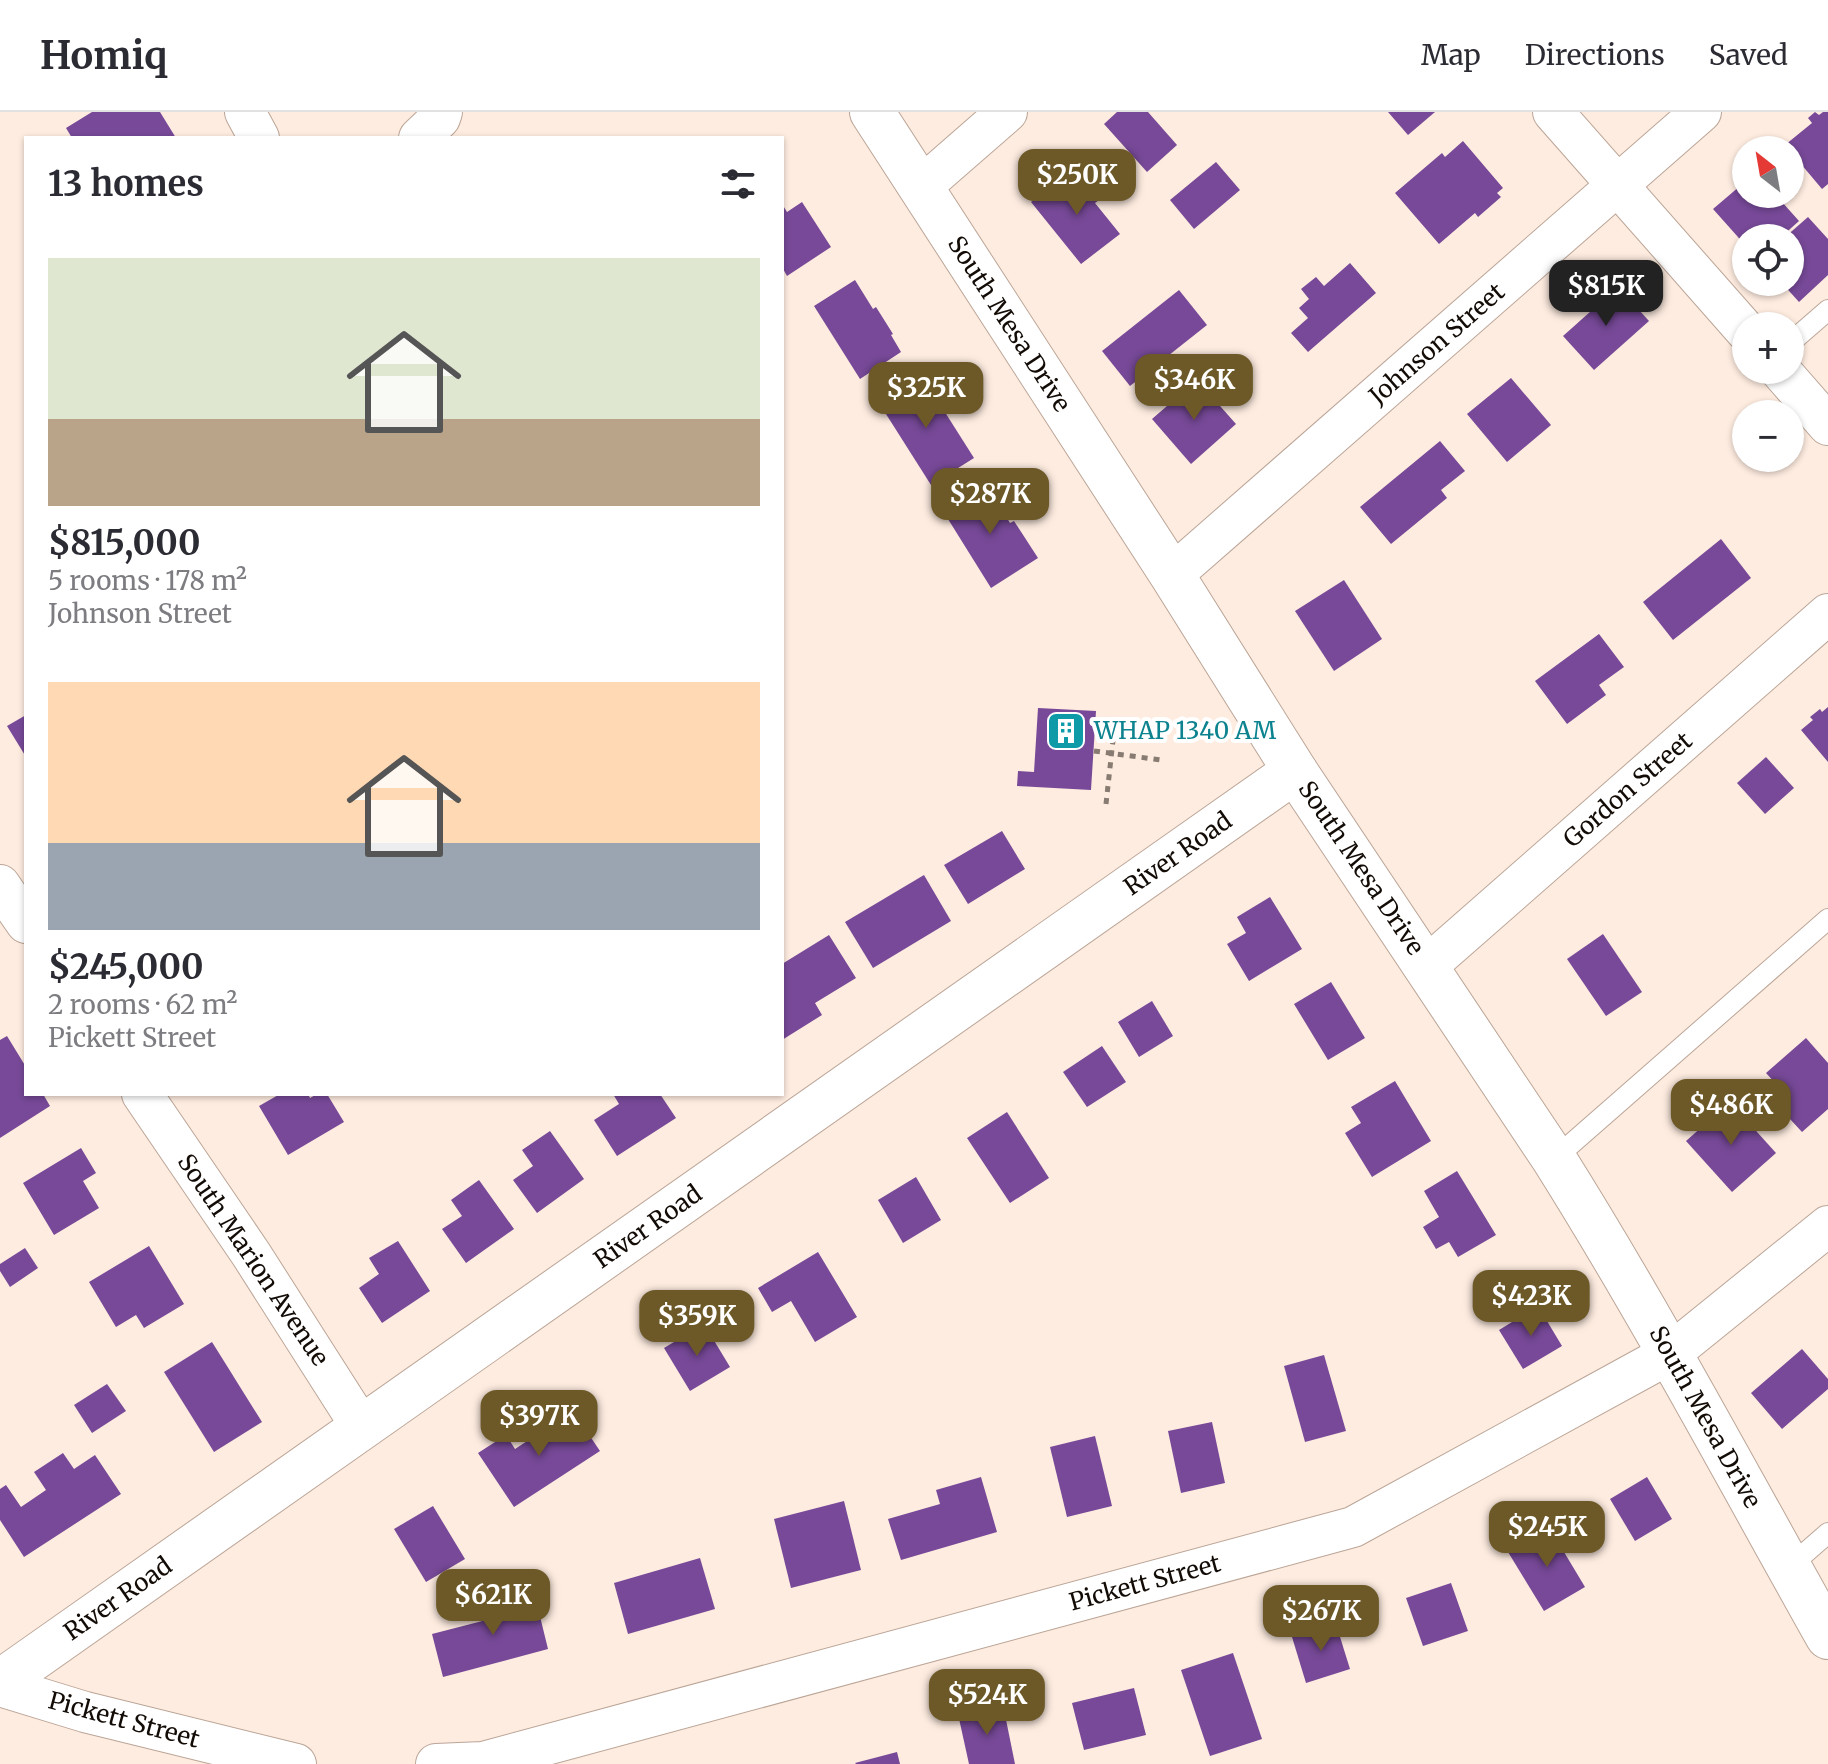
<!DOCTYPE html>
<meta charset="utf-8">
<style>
body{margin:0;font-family:Merriweather,serif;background:#f7f7f7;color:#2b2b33;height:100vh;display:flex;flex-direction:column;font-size:30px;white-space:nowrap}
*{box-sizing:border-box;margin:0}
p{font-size:26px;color:#7c7c81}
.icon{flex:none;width:44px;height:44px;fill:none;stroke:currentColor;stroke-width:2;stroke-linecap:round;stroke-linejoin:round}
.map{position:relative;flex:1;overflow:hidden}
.side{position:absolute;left:24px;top:24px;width:760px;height:960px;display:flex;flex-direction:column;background:#fff;border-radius:0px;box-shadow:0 2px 6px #0004}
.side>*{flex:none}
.needle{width:52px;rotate:329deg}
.buttons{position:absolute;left:1732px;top:24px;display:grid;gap:16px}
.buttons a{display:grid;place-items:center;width:72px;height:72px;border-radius:50%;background:#fff;box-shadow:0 2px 6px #0004;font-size:40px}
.price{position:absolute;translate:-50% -68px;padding:0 18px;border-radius:16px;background:#6d5928;color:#fff;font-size:26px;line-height:52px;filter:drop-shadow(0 2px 4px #0008)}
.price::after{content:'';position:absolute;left:50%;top:48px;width:24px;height:18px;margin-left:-12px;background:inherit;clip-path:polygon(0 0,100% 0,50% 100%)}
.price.current{background:#222;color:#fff}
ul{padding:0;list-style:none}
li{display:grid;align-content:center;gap:16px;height:424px;padding:0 24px}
li span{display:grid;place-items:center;height:248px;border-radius:0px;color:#555}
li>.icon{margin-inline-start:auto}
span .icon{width:144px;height:144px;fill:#fffc;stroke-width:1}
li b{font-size:34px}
h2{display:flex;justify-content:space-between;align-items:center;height:96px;padding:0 24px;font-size:34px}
header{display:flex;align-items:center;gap:48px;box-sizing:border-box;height:112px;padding:0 40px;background:#fff;border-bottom:2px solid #e1e1e2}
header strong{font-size:38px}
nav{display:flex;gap:44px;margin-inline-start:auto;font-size:28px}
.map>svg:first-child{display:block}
.building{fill:#774998}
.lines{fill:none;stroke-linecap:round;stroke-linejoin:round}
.lane-casing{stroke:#bba597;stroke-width:22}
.street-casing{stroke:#bba597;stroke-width:42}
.secondary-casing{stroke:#bba597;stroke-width:46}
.path{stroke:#877b72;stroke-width:5;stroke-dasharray:6 6;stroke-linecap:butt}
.lane{stroke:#fff;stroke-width:20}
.street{stroke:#fff;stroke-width:40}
.secondary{stroke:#fff;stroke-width:44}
.labels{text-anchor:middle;stroke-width:8;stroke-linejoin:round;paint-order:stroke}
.street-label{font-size:24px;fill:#120b06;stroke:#fff}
.culture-label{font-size:24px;fill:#0d838f;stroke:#fff;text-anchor:start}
</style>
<header>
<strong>Homiq</strong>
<nav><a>Map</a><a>Directions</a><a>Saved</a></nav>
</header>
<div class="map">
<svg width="1828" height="1652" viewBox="0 0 1828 1652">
<rect width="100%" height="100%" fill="#feece0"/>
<g class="building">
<path d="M92,0H160L176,26H72L66,16Z"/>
<path d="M1117,0H1148L1177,33L1147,60L1104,12Z"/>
<path d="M1388,0H1435L1408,23Z"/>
<path d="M1815,0L1819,3L1823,0H1828V72L1822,77L1785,33L1812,11L1808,6Z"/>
<path d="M1463,29L1503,76L1497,81L1501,85L1478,105L1475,101L1439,132L1395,81L1442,41L1445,45Z"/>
<path d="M1216,50L1240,78L1194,117L1170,88Z"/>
<path d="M1746,60V82H1775L1799,109L1780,126H1746V134L1713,97L1740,74L1736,69Z"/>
<path d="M1091,63L1106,83L1095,91L1120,122L1081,152L1031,90L1055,70L1063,80L1076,70L1078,73Z"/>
<path d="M802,90L831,135L787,164L782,155V92L787,100Z"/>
<path d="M1808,105L1828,127V163L1799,190L1781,170H1790V126H1784Z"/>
<path d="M1350,151L1376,181L1308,240L1291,221L1308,206L1299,196L1309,187L1301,177L1316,165L1324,174Z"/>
<path d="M855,168L873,197L876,195L893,222L891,223L901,240L860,267L814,194Z"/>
<path d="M1618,175L1649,209L1594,258L1563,224Z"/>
<path d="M1179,178L1207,213L1130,274L1102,239Z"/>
<path d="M922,264L974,346L931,373L879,291Z"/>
<path d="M1511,266L1551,313L1507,350L1467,302Z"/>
<path d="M1197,268L1236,312L1191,352L1152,307Z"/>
<path d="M1440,329L1465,359L1441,378L1447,386L1391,432L1360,395Z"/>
<path d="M986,372L1010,411L1014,409L1038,446L991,476L943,399Z"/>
<path d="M1721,427L1751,466L1673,528L1643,490Z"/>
<path d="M1344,468L1382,527L1334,559L1295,499Z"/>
<path d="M1599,522L1624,555L1599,573L1606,583L1567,612L1535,569Z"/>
<path d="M1828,595V650L1801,618L1813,608L1810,605L1820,597L1822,600Z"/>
<path d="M1038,596L1096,599L1091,678L1017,674L1018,659L1034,660Z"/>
<path d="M26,603V645L7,614Z"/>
<path d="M1766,645L1794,676L1765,702L1737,671Z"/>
<path d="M1002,719L1025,757L968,792L944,753Z"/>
<path d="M924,763L951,809L873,856L845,810Z"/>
<path d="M1270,785L1302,837L1249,869L1227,832L1246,821L1237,805Z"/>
<path d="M1603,822L1642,880L1606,904L1567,847Z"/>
<path d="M829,823L856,866L815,891L822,903L782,928V852Z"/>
<path d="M1331,870L1365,926L1328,948L1294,892Z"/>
<path d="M1152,889L1173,924L1139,945L1118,910Z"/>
<path d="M7,924L26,955V982H43L50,994L0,1026V928Z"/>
<path d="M1806,926L1828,951V997L1802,1020L1767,982L1777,973L1766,961Z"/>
<path d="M1102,934L1126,970L1087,995L1063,960Z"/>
<path d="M1395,969L1431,1029L1372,1065L1345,1021L1361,1011L1351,995Z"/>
<path d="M280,982H308L310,986L317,982H327L344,1010L288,1043L259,994Z"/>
<path d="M613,982H660L676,1006L617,1044L594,1008L619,992Z"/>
<path d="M1730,990L1776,1041L1732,1080L1686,1029Z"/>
<path d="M1007,1000L1049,1066L1010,1091L967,1026Z"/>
<path d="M550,1019L584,1067L537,1101L513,1068L533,1054L522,1038Z"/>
<path d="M81,1036L96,1061L83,1069L99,1096L54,1123L23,1071Z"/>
<path d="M1457,1059L1496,1123L1458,1145L1449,1130L1436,1137L1423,1115L1439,1105L1424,1079Z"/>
<path d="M916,1065L941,1108L903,1131L878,1088Z"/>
<path d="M479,1068L514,1117L466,1151L442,1117L462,1104L451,1088Z"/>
<path d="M398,1129L430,1179L382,1211L359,1176L379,1162L369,1146Z"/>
<path d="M149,1134L184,1192L144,1216L136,1203L116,1215L89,1170Z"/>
<path d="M25,1136L38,1156L10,1175L0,1159V1152Z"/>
<path d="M818,1140L857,1205L815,1230L791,1189L772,1200L758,1176Z"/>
<path d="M1538,1194L1562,1234L1523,1257L1499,1218Z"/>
<path d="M704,1212L730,1255L690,1279L664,1236Z"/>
<path d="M212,1230L262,1310L214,1340L164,1260Z"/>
<path d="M1802,1237L1828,1267V1277L1782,1317L1751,1281Z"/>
<path d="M1324,1243L1346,1319L1305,1330L1284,1254Z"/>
<path d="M107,1272L126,1299L92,1321L74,1293Z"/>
<path d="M573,1299L600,1339L514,1395L478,1341L506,1323L515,1337Z"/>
<path d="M1212,1310L1225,1371L1181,1381L1168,1319Z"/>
<path d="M1095,1324L1112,1394L1067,1405L1050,1335Z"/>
<path d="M63,1341L74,1357L95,1343L121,1382L24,1445L0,1408V1377L6,1373L21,1395L46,1378L34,1360Z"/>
<path d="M981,1365L997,1420L901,1448L888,1407L940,1392L936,1378Z"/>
<path d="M1647,1365L1672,1407L1635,1429L1610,1387Z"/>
<path d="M844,1389L861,1458L791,1476L774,1407Z"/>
<path d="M433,1394L465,1447L426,1470L394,1417Z"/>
<path d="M1549,1415L1585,1475L1544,1499L1508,1440Z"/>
<path d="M700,1446L715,1497L628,1522L614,1471Z"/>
<path d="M1451,1471L1468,1519L1423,1534L1406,1486Z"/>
<path d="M534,1480L548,1537L443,1565L432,1522L494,1506L490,1492Z"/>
<path d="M1336,1512L1350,1557L1306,1571L1292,1525Z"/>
<path d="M1233,1541L1262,1627L1210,1644L1181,1558Z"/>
<path d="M1134,1576L1146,1623L1084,1638L1072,1591Z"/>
<path d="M1003,1593L1015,1652H969L958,1602Z"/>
<path d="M897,1640L900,1652H856L855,1651Z"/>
</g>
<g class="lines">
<g class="lane-casing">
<g id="lane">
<path d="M1790,231L1828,198"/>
<path d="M1554,1047L1828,807"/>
<path d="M1789,1455L1828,1421"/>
</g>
</g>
<g class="street-casing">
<g id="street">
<path d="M245,0L259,26"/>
<path d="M1553,0L1746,219"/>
<path d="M419,26L440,6L442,0"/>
<path d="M921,75L1007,0"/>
<path d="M1780,258L1828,313"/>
<path d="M1172,463L1701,0"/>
<path d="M0,773L26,811"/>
<path d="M1427,854L1828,502"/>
<path d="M142,982L251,1142L362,1316"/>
<path d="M0,1574L85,1600L296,1652"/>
<path d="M436,1652L483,1650L1353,1415L1671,1241L1828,1114"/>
</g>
</g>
<g class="secondary-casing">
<g id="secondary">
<path d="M872,0L1172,463L1295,659L1554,1047C1652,1203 1738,1365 1828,1525"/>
<path d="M0,1570L1295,659"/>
</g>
</g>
<g class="path">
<path d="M1094,639L1161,648"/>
<path d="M1106,692L1113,628"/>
</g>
<use href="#lane" class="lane"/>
<use href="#street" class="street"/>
<use href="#secondary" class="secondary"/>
</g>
<defs>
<g id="building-square" transform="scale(2)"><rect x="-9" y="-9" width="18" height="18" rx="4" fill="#0f9aa8" stroke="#fff"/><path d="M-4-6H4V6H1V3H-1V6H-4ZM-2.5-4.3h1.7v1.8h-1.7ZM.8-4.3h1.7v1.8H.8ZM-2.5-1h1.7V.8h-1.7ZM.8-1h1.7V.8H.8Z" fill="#fff"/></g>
</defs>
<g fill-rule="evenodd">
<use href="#building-square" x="1066" y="619"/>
</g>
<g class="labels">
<g class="street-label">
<text transform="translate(1009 212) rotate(57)" y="8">South Mesa Drive</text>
<text transform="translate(1437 232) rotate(-41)" y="8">Johnson Street</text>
<text transform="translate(1628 678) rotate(-41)" y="8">Gordon Street</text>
<text transform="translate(1178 742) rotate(-35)" y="8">River Road</text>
<text transform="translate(1361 756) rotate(56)" y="8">South Mesa Drive</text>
<text transform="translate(648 1115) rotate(-35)" y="8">River Road</text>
<text transform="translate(253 1148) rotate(56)" y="8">South Marion Avenue</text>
<text transform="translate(1705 1305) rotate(61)" y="8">South Mesa Drive</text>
<text transform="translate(1145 1471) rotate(-15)" y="8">Pickett Street</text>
<text transform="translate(118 1487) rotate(-35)" y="8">River Road</text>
<text transform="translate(124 1608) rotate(15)" y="8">Pickett Street</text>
</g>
<g class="culture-label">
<text x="1094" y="627">WHAP 1340 AM</text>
</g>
</g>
</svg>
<div class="buttons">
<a><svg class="needle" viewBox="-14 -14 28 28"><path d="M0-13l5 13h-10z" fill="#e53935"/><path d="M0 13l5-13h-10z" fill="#7c7c81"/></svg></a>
<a><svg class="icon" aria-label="locate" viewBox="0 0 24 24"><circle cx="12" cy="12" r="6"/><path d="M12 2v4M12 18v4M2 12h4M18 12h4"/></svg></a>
<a>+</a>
<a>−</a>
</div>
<b class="price" style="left:1077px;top:105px">$250K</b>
<b class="price current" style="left:1606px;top:216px">$815K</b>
<b class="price" style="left:1194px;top:310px">$346K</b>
<b class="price" style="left:926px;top:318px">$325K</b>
<b class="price" style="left:990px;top:424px">$287K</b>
<b class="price" style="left:1731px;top:1035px">$486K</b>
<b class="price" style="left:1531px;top:1226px">$423K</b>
<b class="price" style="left:697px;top:1246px">$359K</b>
<b class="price" style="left:539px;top:1346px">$397K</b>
<b class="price" style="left:1547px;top:1457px">$245K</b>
<b class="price" style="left:493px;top:1525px">$621K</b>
<b class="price" style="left:1321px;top:1541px">$267K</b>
<b class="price" style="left:987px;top:1625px">$524K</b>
<section class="side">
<h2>13 homes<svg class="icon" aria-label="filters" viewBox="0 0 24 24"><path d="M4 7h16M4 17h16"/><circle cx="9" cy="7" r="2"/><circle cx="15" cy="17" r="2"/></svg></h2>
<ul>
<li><span style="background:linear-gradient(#dfe7d0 65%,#b9a48a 0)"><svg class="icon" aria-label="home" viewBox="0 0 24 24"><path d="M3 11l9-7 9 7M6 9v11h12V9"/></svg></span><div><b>$815,000</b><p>5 rooms · 178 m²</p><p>Johnson Street</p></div></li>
<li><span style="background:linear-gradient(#ffd9b3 65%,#9aa5b1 0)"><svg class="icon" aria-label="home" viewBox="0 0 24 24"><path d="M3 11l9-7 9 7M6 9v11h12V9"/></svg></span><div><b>$245,000</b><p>2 rooms · 62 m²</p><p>Pickett Street</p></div></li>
</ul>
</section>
</div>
